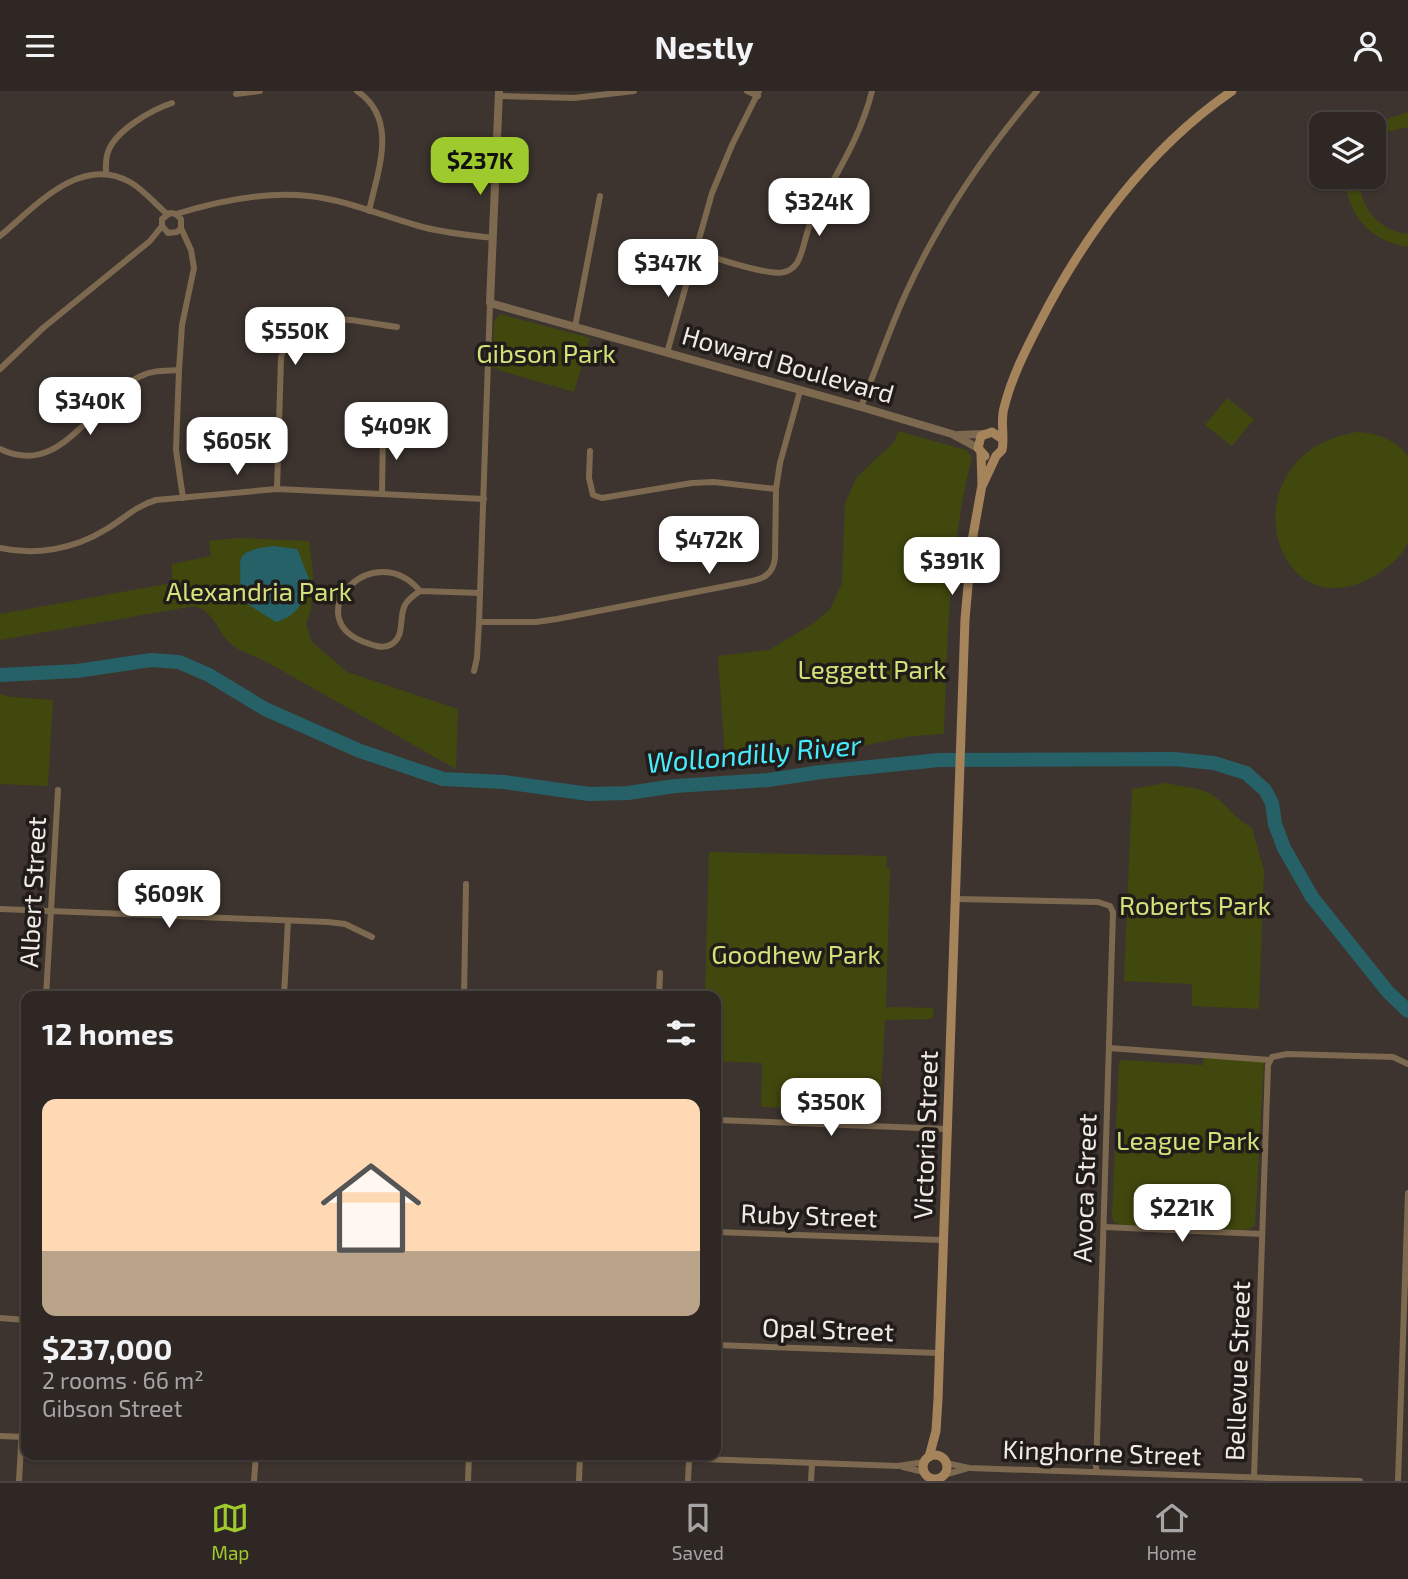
<!DOCTYPE html>
<meta charset="utf-8">
<style>
body{margin:0;font-family:"Exo 2",sans-serif;background:#362f2b;color:#f1f3f6;height:100vh;display:flex;flex-direction:column;font-size:26px;white-space:nowrap}
*{box-sizing:border-box;margin:0}
p{font-size:23px;color:#a7a5a6}
.icon{flex:none;width:38px;height:38px;fill:none;stroke:currentColor;stroke-width:2;stroke-linecap:round;stroke-linejoin:round}
.map{position:relative;flex:1;overflow:hidden}
.panel{position:absolute;left:21px;top:900px;width:700px;height:469px;display:flex;flex-direction:column;background:#2e2723;border-radius:14px;box-shadow:0 2px 5px #0004,0 0 0 2px #494441}
.panel>*{flex:none}
.fabs{position:absolute;left:1309px;top:21px;display:grid;gap:14px}
.fabs a{display:grid;place-items:center;width:77px;height:77px;border-radius:14px;background:#2e2723;box-shadow:0 2px 5px #0004,0 0 0 2px #494441;font-size:35px}
.price{position:absolute;translate:-50% -60px;padding:0 16px;border-radius:14px;background:#fff;color:#222;font-size:23px;line-height:46px;filter:drop-shadow(0 2px 4px #0008)}
.price::after{content:'';position:absolute;left:50%;top:42px;width:21px;height:16px;margin-left:-10px;background:inherit;clip-path:polygon(0 0,100% 0,50% 100%)}
.price.on{background:#9fca2d;color:#111}
ul{padding:0;list-style:none}
li{display:grid;align-content:center;gap:14px;height:371px;padding:0 21px}
li span{display:grid;place-items:center;height:217px;border-radius:14px;color:#555}
li>.icon{margin-inline-start:auto}
span .icon{width:126px;height:126px;fill:#fffc;stroke-width:1}
li b{font-size:30px}
h2{display:flex;justify-content:space-between;align-items:center;height:84px;padding:0 21px;font-size:30px}
header{display:flex;justify-content:space-between;align-items:center;height:91px;padding:0 21px;background:#2e2723;font-size:32px;font-weight:700}
.dock{display:flex;justify-content:space-around;align-items:center;height:98px;border-top:2px solid #494441;background:#2e2723;font-size:19px;color:#a7a5a6}
.dock a{display:grid;justify-items:center;gap:4px}
.dock .on{color:#9fca2d}
.map>svg:first-child{display:block}
.green{fill:#41480e}
.water{fill:#266168}
.lines{fill:none;stroke-linecap:round;stroke-linejoin:round}
.river{stroke:#266168;stroke-width:14}
.minor{stroke:#7d694f;stroke-width:6}
.tertiary{stroke:#7d694f;stroke-width:8}
.secondary{stroke:#a5845b;stroke-width:9}
.labels{text-anchor:middle;stroke-width:7;stroke-linejoin:round;paint-order:stroke}
.park-label{font-size:26px;fill:#d1e278;stroke:#211c1a}
.street-label{font-size:26px;fill:#f1ebe7;stroke:#211c1a}
.water-label{font-size:28px;font-style:italic;fill:#46ebfc;stroke:#211c1a}
</style>
<header><svg class="icon" aria-label="menu" viewBox="0 0 24 24"><path d="M4 6h16M4 12h16M4 18h16"/></svg>Nestly<svg class="icon" aria-label="person" viewBox="0 0 24 24"><circle cx="12" cy="8" r="4"/><path d="M4 21q1-7 8-7t8 7"/></svg></header>
<div class="map">
<svg width="1408" height="1390" viewBox="0 0 1408 1390">
<rect width="100%" height="100%" fill="#3d342f"/>
<g class="green">
<path d="M1408,21V36L1382,42L1374,53L1372,33Z"/>
<path d="M1346,86H1360C1358,115 1378,140 1408,143V156C1372,151 1345,123 1346,86Z"/>
<path d="M500,223L590,247L574,301L492,277L494,231Z"/>
<path d="M1227,307L1254,328L1232,355L1205,334Z"/>
<path d="M898,340L966,359L972,366C949,457 947,549 944,643L912,645L824,662L785,655L725,666L718,565L769,559L814,532L830,518L842,492L845,412L857,386L894,351Z"/>
<path d="M1357,341C1377,342 1396,349 1408,365C1408,387 1408,408 1408,430C1408,436 1408,445 1408,451C1403,465 1386,478 1374,485C1271,545 1224,362 1357,341Z"/>
<path d="M237,447L309,450L313,482L311,519L306,532L311,550L347,581L458,618L456,678L265,570C251,564 235,559 225,547C216,534 211,519 194,515L0,549V523L172,492V473L211,465L209,450Z"/>
<path d="M0,603L11,606L53,609L48,695L0,693Z"/>
<path d="M1165,692C1178,695 1197,696 1209,702C1226,712 1236,729 1252,737L1264,779L1259,918L1192,915V893L1124,890L1132,698Z"/>
<path d="M709,761L887,765L886,776L890,777L886,916L934,917L932,928L885,929L880,1021L761,1016L762,972L716,970V905H705Z"/>
<path d="M1204,966L1264,971L1255,1135L1247,1139L1121,1134L1114,1131L1112,1124L1119,971L1123,969L1203,974Z"/>
</g>
<path class="water" d="M273,455L297,458L310,490C304,510 298,525 276,531L241,509L238,503C247,472 224,461 273,455Z"/>
<g class="lines">
<path class="river" d="M0,584L77,580L151,569L179,571L209,584L265,618L360,660L443,688L504,691L589,703L628,702L675,695L768,689L821,681L939,669L1174,668L1214,672L1246,682L1265,699L1272,712L1275,733L1284,757L1312,806L1388,901L1408,920"/>
<g class="minor">
<path d="M357,0C399,28 378,79 369,120"/>
<path d="M747,0L758,5"/>
<path d="M236,3L260,0"/>
<path d="M499,5L574,7L634,0"/>
<path d="M106,83C106,76 105,69 108,61C115,40 151,19 172,12"/>
<path d="M176,123C218,110 265,100 309,105C347,109 382,125 419,135C443,142 468,144 493,147"/>
<path d="M181,137L177,141L168,142L162,135V128L170,122L176,123L181,128V137L191,159L194,177L182,234L179,279L176,359L183,407"/>
<path d="M0,145C35,116 80,63 130,91C144,99 155,113 167,123"/>
<path d="M696,161C713,166 770,186 784,181C790,180 794,176 797,172C804,160 805,144 811,131C833,87 860,49 872,0"/>
<path d="M575,236L600,105"/>
<path d="M667,262L712,102L732,54L759,0"/>
<path d="M0,278L43,237L150,150L162,135"/>
<path d="M861,316C876,278 889,239 906,202C939,129 985,61 1037,0"/>
<path d="M0,358C63,389 92,307 141,285C153,279 166,280 179,279"/>
<path d="M590,360L589,387L593,404L602,407L692,392L714,391L776,398"/>
<path d="M277,398L281,267C292,210 356,231 397,236"/>
<path d="M382,403L383,337"/>
<path d="M0,457C35,465 74,458 105,439C123,429 135,415 156,409L277,398L484,408"/>
<path d="M420,500C414,504 408,508 405,514C398,527 406,546 390,554C382,558 372,554 364,551C298,525 373,445 420,500L480,502"/>
<path d="M479,531H536L557,528L747,491C763,488 773,484 775,467L776,398L780,372L800,300"/>
<path d="M474,580L477,567L479,531L490,212"/>
<path d="M955,808L1098,811L1110,815L1113,821L1096,1381"/>
<path d="M0,818L328,831L345,833L372,846"/>
<path d="M46,905L58,699"/>
<path d="M284,905L288,830"/>
<path d="M464,905L466,793"/>
<path d="M659,905L660,882"/>
<path d="M1109,957L1270,969"/>
<path d="M716,1029L947,1038"/>
<path d="M1104,1136L1262,1143"/>
<path d="M716,1141L942,1149"/>
<path d="M0,1227L26,1229"/>
<path d="M716,1254L938,1262"/>
<path d="M0,1345L26,1346"/>
<path d="M565,1363L898,1375L924,1371"/>
<path d="M946,1372L969,1377L1360,1390"/>
<path d="M903,1376L924,1381"/>
<path d="M944,1384L968,1377"/>
<path d="M1254,1386L1268,974L1272,966L1287,963L1393,966L1408,973"/>
<path d="M19,1390L26,1267"/>
<path d="M254,1390L256,1363"/>
<path d="M468,1390L469,1363"/>
<path d="M579,1390L580,1364"/>
<path d="M688,1390L689,1368"/>
<path d="M811,1390L812,1372"/>
<path d="M1398,1390L1408,1102"/>
</g>
<g class="tertiary">
<path d="M499,0L490,212L861,316L952,343L978,357"/>
<path d="M958,344L984,343"/>
</g>
<g class="secondary">
<path d="M985,365L978,357L981,345L992,341L1001,347"/>
<path d="M983,393L996,365L1002,359C1005,346 1000,331 1004,317C1011,288 1025,260 1039,233C1084,144 1149,57 1232,0"/>
<circle cx="935" cy="1376" r="12"/>
<path d="M929,1366L936,1340L938,1308L965,528L972,450L982,394L981,363"/>
</g>
</g>
<g class="labels">
<g class="park-label">
<text x="546" y="272">Gibson Park</text>
<text x="259" y="510">Alexandria Park</text>
<text x="872" y="588">Leggett Park</text>
<text x="1195" y="824">Roberts Park</text>
<text x="796" y="873">Goodhew Park</text>
<text x="1188" y="1059">League Park</text>
</g>
<g class="street-label">
<text transform="translate(788 274) rotate(16)" y="9">Howard Boulevard</text>
<text transform="translate(33 801) rotate(-87)" y="9">Albert Street</text>
<text transform="translate(926 1044) rotate(-88)" y="9">Victoria Street</text>
<text transform="translate(1085 1097) rotate(-88)" y="9">Avoca Street</text>
<text transform="translate(809 1125) rotate(2)" y="9">Ruby Street</text>
<text transform="translate(828 1239) rotate(2)" y="9">Opal Street</text>
<text transform="translate(1238 1280) rotate(-88)" y="9">Bellevue Street</text>
<text transform="translate(1102 1362) rotate(2)" y="9">Kinghorne Street</text>
</g>
<g class="water-label">
<text transform="translate(754 663) rotate(-5)" y="10">Wollondilly River</text>
</g>
</g>
</svg>
<div class="fabs">
<a><svg class="icon" aria-label="layers" viewBox="0 0 24 24"><path d="M12 4l9 5-9 5-9-5zM3 14l9 5 9-5"/></svg></a>
</div>
<b class="price on" style="left:480px;top:106px">$237K</b>
<b class="price" style="left:819px;top:147px">$324K</b>
<b class="price" style="left:668px;top:208px">$347K</b>
<b class="price" style="left:295px;top:276px">$550K</b>
<b class="price" style="left:90px;top:346px">$340K</b>
<b class="price" style="left:396px;top:371px">$409K</b>
<b class="price" style="left:237px;top:386px">$605K</b>
<b class="price" style="left:709px;top:485px">$472K</b>
<b class="price" style="left:952px;top:506px">$391K</b>
<b class="price" style="left:169px;top:839px">$609K</b>
<b class="price" style="left:831px;top:1047px">$350K</b>
<b class="price" style="left:1182px;top:1153px">$221K</b>
<section class="panel">
<h2>12 homes<svg class="icon" aria-label="filters" viewBox="0 0 24 24"><path d="M4 7h16M4 17h16"/><circle cx="9" cy="7" r="2"/><circle cx="15" cy="17" r="2"/></svg></h2>
<ul>
<li><span style="background:linear-gradient(#ffd9b3 70%,#b9a48a 0)"><svg class="icon" aria-label="home" viewBox="0 0 24 24"><path d="M3 11l9-7 9 7M6 9v11h12V9"/></svg></span><div><b>$237,000</b><p>2 rooms · 66 m²</p><p>Gibson Street</p></div></li>
</ul>
</section>
</div>
<nav class="dock">
<a class="on"><svg class="icon" aria-label="map" viewBox="0 0 24 24"><path d="M3 6l6-2 6 2 6-2v14l-6 2-6-2-6 2zM9 4v14M15 6v14"/></svg>Map</a>
<a><svg class="icon" aria-label="saved" viewBox="0 0 24 24"><path d="M7 4h10v16l-5-4-5 4z"/></svg>Saved</a>
<a><svg class="icon" aria-label="home" viewBox="0 0 24 24"><path d="M3 11l9-7 9 7M6 9v11h12V9"/></svg>Home</a>
</nav>
